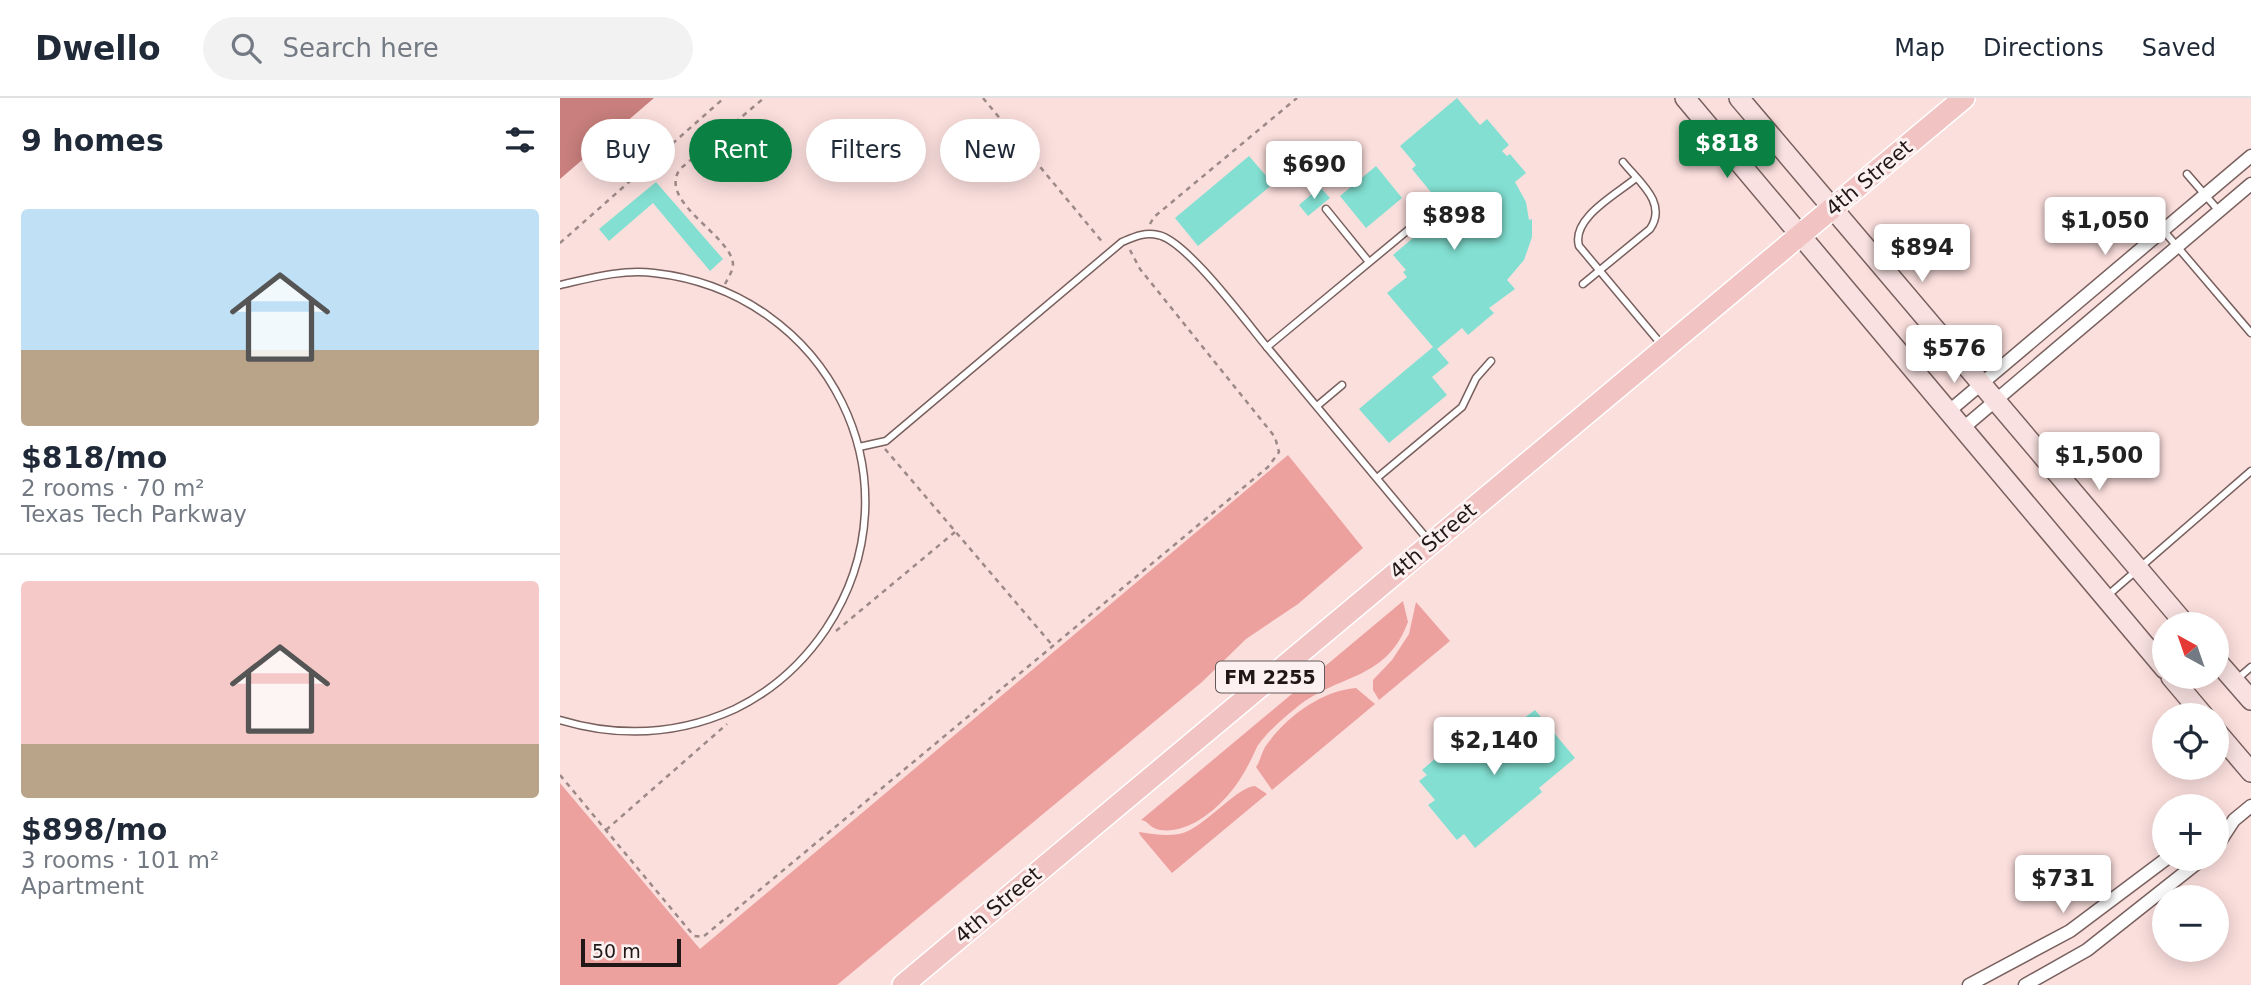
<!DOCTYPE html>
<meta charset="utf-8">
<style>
body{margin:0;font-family:"DejaVu Sans",sans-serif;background:#f2f2f3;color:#1f2937;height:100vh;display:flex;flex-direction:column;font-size:26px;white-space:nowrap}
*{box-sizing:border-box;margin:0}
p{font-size:23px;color:#747a83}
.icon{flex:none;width:38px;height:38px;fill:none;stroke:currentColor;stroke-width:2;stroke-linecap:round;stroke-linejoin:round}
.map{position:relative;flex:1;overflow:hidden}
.drawer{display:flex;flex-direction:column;background:#fff;width:560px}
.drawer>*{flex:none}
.guide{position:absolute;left:21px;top:21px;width:665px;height:63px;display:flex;gap:14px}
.needle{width:46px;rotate:320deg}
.tools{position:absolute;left:1592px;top:514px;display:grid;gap:14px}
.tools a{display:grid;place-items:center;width:77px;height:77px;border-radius:50%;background:#fff;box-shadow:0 4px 18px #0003;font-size:35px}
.scale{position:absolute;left:21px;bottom:18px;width:100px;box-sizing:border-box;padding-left:7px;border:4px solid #211717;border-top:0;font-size:19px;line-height:24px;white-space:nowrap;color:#211717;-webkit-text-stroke:5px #fcf1f0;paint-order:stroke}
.price{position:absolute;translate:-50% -60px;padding:0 16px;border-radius:7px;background:#fff;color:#222;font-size:23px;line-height:46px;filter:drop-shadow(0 2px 4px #0008)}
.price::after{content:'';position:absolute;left:50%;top:42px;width:21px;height:16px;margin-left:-10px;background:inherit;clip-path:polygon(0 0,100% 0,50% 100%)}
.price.selected{background:#0b8043;color:#fff}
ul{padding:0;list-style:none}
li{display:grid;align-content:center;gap:14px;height:371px;padding:0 21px}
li+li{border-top:2px solid #e0e1e3}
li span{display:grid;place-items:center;height:217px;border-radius:7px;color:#555}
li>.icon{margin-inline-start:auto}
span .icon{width:126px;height:126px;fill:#fffc;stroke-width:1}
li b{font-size:30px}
h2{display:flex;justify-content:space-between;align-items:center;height:84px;padding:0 21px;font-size:30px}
.pill{padding:0 24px;border-radius:32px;background:#fff;box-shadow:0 4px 18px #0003;font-size:24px;line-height:63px}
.pill.selected{background:#0b8043;color:#fff}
header{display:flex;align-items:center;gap:42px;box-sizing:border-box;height:98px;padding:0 35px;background:#fff;border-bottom:2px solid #e0e1e3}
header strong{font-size:33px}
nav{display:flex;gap:38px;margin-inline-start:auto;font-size:24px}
.search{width:490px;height:63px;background:#f2f2f3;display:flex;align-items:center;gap:18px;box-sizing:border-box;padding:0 24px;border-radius:38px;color:#747a83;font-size:26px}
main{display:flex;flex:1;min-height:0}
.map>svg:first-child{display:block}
.green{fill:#eda19f}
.water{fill:#c87f7d}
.building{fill:#82dfd1}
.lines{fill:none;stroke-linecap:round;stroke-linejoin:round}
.service-casing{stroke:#78605e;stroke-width:9}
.minor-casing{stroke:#78605e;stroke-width:15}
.secondary-casing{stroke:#78605e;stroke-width:22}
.primary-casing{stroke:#fff;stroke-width:24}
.path{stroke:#9d8988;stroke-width:2.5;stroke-dasharray:5 5;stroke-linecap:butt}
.service{stroke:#fff;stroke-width:6}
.minor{stroke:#fff;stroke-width:12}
.secondary{stroke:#f8e1e0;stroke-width:19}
.primary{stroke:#f1c3c2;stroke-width:21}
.labels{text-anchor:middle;stroke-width:6;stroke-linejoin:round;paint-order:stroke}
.shield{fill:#fcf1f0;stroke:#635858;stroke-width:2}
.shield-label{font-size:19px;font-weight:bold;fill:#211717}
.street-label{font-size:21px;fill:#211717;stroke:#fcf1f0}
</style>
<header>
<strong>Dwello</strong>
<div class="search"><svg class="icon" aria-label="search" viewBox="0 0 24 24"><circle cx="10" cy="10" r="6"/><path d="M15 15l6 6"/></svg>Search here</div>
<nav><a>Map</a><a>Directions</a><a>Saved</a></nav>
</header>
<main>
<section class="drawer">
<h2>9 homes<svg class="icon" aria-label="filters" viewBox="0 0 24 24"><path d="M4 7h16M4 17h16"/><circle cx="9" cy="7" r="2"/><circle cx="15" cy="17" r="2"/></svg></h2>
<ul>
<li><span style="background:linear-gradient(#bfe0f5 65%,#b9a48a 0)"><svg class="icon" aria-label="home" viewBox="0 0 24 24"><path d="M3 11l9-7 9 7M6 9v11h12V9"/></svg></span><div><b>$818/mo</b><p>2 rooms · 70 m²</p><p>Texas Tech Parkway</p></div></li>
<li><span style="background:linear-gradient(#f6c9c9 75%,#b9a48a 0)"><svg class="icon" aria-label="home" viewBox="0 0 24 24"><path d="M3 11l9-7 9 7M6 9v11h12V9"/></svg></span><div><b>$898/mo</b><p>3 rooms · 101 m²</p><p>Apartment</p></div></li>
</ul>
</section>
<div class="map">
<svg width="1691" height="887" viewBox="0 0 1691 887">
<rect width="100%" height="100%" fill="#fbdfdd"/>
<g class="green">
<path d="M728,357L803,450L738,506L686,541L642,584L277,887H0V685L140,851Z"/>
<path d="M843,503L848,524C826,583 780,575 737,609C725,619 703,637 696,651C683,681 665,707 636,724C625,730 607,736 594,730C588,727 588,723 581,722Z"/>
<path d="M856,504L890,543L819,602L813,592V582L832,562L849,536Z"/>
<path d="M796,590L815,606L712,692L696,669C700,664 701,656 705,649C725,620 760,593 796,590Z"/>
<path d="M695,688L707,696L612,775L580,737L579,734C593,736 609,739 623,735C647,727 678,688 695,688Z"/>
</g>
<path class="water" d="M0,0H94L0,81Z"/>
<g class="building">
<path d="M897,0L920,27L927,21L949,47L942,53L947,58L950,56L966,75L955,84L966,104L969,122L972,121V139L964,162L947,182L955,191L929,210L934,215L908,237L902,230L877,251L889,265L872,279L887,297L829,345L799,311L873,249L827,195L847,179L843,174L846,172L833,157L867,128L855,114L874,98L852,71L856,67L840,48Z"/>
<path d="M689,58L713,86L638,148L615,120Z"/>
<path d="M816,68L842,100L806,130L780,98Z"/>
<path d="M96,84L163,161L150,173L93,105L49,143L39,131Z"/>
<path d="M760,89L770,100L748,118L739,107Z"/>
<path d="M975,612L1015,660L979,690L982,694L915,750L904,736L897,742L868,707L875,702L859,683L867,677L862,672L877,659L881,665L927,627L937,640Z"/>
</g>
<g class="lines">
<g class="service-casing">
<g id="service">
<path d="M1627,76L1659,113"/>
<path d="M1076,80C1057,96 1011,120 1019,148L1101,246"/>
<path d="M766,111L809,164"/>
<path d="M859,123L707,249L869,443"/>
<path d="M1603,132L1691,235"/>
<path d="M1023,186L1090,131C1108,105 1079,84 1063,64"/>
<path d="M0,187C31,180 62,171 94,175C268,194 364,383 266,531C243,565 212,593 175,611C118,637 60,640 0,622"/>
<path d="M757,308L782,287"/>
<path d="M299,349L326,343L562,144C574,139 584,134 598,137C626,142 686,224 707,249"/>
<path d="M817,380L902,309L916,280L931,263"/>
<path d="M1547,498L1691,373"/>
<path d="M1676,582L1691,569"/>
</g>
</g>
<g class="minor-casing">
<g id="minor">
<path d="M1388,314L1691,58"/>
<path d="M1402,331L1691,86"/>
<path d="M1657,748L1674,722L1691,708"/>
<path d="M1409,887L1510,833L1606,761"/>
<path d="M1465,887L1527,852L1642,761"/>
</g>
</g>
<g class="secondary-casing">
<g id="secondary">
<path d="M1125,0L1605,571"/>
<path d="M1179,0L1626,527"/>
<path d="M1657,563L1691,602"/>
<path d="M1611,579L1644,618"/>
<path d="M1657,634L1691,674"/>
</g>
</g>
<g class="primary-casing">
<path id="primary" d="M343,887L1404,0"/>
</g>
<g class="path">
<path d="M423,0L544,146"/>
<path d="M590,126L594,119L737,0"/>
<path d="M0,145L164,0"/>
<path d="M165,186C168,180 173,173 173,166C171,137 97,104 120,71L204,0"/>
<path d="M325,351L493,548"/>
<path d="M276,533L395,434"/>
<path d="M0,677L134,838L143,839L708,369L719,354L715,339L580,171L570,152"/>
<path d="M46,732L167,626"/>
</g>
<use href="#service" class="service"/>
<use href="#minor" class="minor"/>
<use href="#secondary" class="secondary"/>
<use href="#primary" class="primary"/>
</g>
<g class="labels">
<rect class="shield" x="656" y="563.5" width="108" height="31" rx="5"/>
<g class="shield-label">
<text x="710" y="586">FM 2255</text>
</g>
<g class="street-label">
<text transform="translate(1309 80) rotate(-40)" y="7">4th Street</text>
<text transform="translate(873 443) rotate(-40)" y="7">4th Street</text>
<text transform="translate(438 807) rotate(-40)" y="7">4th Street</text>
</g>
</g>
</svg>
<div class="tools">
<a><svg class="needle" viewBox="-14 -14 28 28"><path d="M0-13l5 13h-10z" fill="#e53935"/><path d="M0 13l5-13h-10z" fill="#747a83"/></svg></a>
<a><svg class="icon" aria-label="locate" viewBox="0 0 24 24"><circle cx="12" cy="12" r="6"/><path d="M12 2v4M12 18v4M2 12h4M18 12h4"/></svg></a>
<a>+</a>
<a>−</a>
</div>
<div class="scale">50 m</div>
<b class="price selected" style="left:1167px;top:82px">$818</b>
<b class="price" style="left:754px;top:103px">$690</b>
<b class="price" style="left:894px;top:154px">$898</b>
<b class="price" style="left:1545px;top:159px">$1,050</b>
<b class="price" style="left:1362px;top:186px">$894</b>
<b class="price" style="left:1394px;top:287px">$576</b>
<b class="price" style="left:1539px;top:394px">$1,500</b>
<b class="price" style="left:934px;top:679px">$2,140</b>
<b class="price" style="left:1503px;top:817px">$731</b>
<div class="guide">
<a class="pill">Buy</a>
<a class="pill selected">Rent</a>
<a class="pill">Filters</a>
<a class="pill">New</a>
</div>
</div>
</main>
